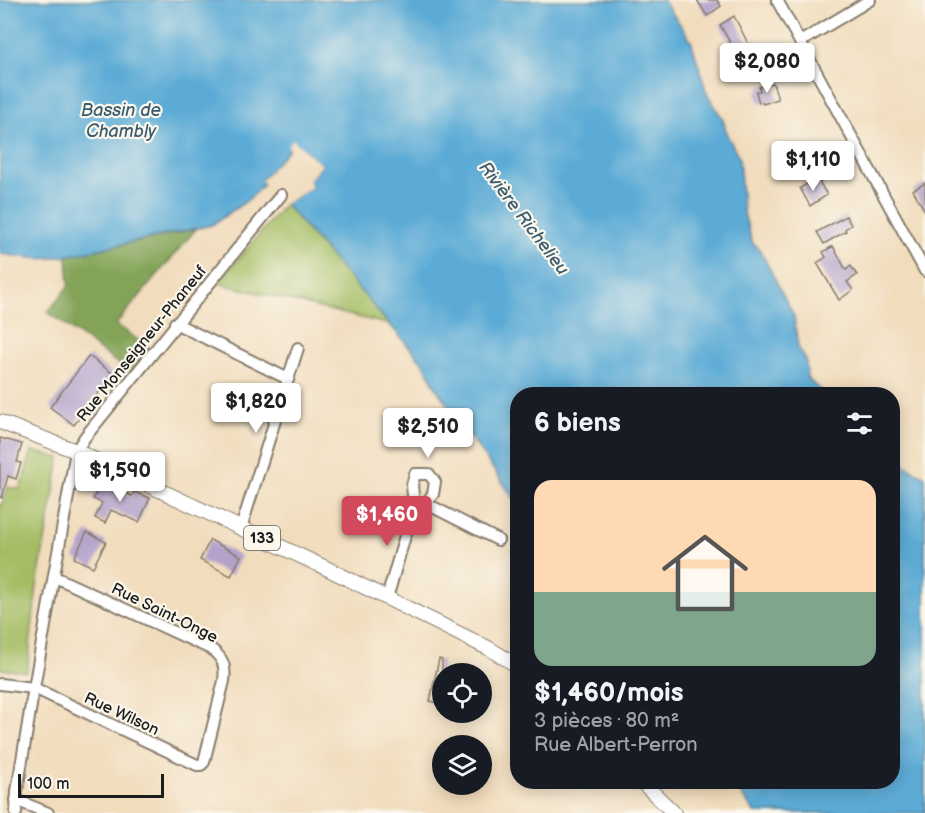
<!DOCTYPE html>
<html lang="fr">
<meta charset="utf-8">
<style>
body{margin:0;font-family:"Balsamiq Sans",sans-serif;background:#20242c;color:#f1f3f6;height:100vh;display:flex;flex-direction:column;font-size:22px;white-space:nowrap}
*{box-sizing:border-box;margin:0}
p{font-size:20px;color:#9ea1a6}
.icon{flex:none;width:33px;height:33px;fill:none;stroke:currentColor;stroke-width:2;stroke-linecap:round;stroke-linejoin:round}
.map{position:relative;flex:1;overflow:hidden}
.panel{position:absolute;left:510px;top:387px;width:390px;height:402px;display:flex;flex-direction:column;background:#171b24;border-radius:24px;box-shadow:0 3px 15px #0003}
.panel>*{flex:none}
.fabs{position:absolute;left:432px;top:663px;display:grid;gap:12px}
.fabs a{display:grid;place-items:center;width:60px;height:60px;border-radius:50%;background:#171b24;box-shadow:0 3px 15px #0003;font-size:30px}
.scale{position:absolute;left:18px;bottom:15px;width:146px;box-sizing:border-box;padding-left:6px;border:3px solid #1c1c1c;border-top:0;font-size:16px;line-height:21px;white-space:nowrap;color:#1c1c1c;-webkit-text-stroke:4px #fbf7ec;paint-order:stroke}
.price{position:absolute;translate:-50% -51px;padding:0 14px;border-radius:6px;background:#fff;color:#222;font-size:20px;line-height:39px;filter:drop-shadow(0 2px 3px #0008)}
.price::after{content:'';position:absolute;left:50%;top:36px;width:18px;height:14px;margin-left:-9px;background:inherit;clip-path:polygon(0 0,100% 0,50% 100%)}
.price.active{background:#d1495b;color:#fff}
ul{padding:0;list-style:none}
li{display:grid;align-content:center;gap:12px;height:318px;padding:0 24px}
li span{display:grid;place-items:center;height:186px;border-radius:18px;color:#555}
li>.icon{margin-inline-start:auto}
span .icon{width:108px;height:108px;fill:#fffc;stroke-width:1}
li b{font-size:26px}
h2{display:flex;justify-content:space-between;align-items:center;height:72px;padding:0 24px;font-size:26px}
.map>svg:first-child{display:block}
.green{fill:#a4bd63;stroke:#606c40;stroke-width:1.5}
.forest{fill:#83a459;stroke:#50603a;stroke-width:1.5}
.water{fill:#5cabd6;stroke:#3c6479;stroke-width:1.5}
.pier{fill:#f1dcbc}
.building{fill:#b4a2cb}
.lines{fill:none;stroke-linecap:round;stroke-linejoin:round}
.minor-casing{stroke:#867c6c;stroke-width:14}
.major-casing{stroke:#867c6c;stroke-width:16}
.minor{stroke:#fff;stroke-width:10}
.major{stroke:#fff;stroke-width:14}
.labels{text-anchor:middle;stroke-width:4.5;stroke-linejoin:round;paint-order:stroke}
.shield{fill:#fbf7ec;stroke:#5f5e5a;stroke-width:1.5}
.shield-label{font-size:15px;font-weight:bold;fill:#1c1c1c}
.street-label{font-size:16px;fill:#1c1c1c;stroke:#fbf7ec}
.water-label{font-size:18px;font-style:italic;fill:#395c70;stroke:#fbf7ec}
</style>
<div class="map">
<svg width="925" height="813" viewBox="0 0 925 813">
<rect width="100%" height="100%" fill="#fbf7ec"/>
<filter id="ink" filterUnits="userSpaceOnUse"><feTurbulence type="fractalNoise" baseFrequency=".0167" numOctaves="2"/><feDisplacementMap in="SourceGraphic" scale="12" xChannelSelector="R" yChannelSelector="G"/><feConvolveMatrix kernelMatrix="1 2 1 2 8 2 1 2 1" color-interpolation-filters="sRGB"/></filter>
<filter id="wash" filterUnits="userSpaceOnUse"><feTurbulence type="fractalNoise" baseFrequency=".008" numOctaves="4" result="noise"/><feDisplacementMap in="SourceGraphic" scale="24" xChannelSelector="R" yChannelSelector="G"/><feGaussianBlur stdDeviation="1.35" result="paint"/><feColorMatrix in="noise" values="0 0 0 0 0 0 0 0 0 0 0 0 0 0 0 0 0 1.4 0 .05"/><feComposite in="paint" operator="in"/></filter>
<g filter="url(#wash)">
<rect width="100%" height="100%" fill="#f1dcbc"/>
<g class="green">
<path d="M285,204L390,325L218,283Z"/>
<path d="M32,451L60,458L37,585L27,672L0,669V504H2L8,487L20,489Z"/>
</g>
<path class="forest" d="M196,229L116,324L150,349L131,373L48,312L69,285L67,256Z"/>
<g class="water">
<path d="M0,0H663L691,40L707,94L723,119L727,135L739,157L743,210L752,242L760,250L794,316L798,347L806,360L807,378L824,394H518L517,503L436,388L424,364L285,204L312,187L309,180L322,165L292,140L290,148L261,181L264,184L248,200L212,225L67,256L40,259L0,254Z"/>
<path d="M893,458L925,477V813H755L732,782H892Z"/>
</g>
<path class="pier" d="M292,139L322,165L309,180L312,187L285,204L283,202L308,186L306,179L318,165L293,144V150L265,181L266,186L261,181L290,149L288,146Z"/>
<g id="blocks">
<g class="building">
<path d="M697,0H717L721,6L707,16Z"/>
<path d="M734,16L755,57L739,66L731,51L734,49L720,25Z"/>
<path d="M773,83L778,99L763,104L762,102L759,103L756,92L760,91L759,87Z"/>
<path d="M797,145L807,165L786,176L776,157Z"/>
<path d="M817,178L827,195L810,206L800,188Z"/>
<path d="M925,183V211L913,190Z"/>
<path d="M846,216L851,225L845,229L846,231L824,244L817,232Z"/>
<path d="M833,246L846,270L851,266L857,275L847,282L853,290L839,300L817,263L826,257L823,252Z"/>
<path d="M89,356L113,374L74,425L50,407Z"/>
<path d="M0,438L22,444L17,462L21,463L16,479L8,476L2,498L0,497Z"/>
<path d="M101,482L132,496L134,492L150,498L139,522L111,510L105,523L95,518L102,503L93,499Z"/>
<path d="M87,532L106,542L93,567L74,558Z"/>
<path d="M210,540L241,556L231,576L200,560Z"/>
<path d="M439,659L442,660V704L430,701Z"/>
</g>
</g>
</g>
<g filter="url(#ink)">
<use href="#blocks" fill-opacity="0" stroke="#867c6c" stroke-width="1.5"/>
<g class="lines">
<g class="minor-casing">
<g id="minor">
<path d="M777,0L925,271"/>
<path d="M800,42L870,0"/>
<path d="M175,323L288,379"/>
<path d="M420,505L435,508L498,540"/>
<path d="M241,528L298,348"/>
<path d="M387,598L412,512L414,505L412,485L415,474H429L435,482L433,494L425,505"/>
<path d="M0,684L34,688L197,765H201L204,762L224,681C226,666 223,658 211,649L55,577"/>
<path d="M16,800L48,813"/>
<path d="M16,813L17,791L32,699L76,451L85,437L281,195"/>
</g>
</g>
<g class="major-casing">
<g id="major">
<path d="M0,422L76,451L326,568L488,648L518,666"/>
<path d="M642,782L674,813"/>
</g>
</g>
<use href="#minor" class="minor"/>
<use href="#major" class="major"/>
</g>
</g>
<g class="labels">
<rect class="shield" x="244" y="526" width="36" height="24" rx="4.5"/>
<g class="shield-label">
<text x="262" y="543">133</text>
</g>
<g class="street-label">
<text transform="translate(141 343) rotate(-51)" y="6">Rue Monseigneur-Phaneuf</text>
<text transform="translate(165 612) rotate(26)" y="6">Rue Saint-Onge</text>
<text transform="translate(122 713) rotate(25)" y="6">Rue Wilson</text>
</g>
<g class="water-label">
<text x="121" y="116">Bassin de<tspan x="121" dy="21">Chambly</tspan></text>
<text transform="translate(524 218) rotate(53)" y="6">Rivière Richelieu</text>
</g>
</g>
</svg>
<div class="fabs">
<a><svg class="icon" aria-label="locate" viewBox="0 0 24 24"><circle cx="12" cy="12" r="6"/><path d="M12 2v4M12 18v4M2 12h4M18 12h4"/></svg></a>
<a><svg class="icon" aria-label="layers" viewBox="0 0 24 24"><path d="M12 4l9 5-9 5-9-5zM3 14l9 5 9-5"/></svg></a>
</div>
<div class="scale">100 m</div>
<b class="price" style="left:767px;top:94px">$2,080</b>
<b class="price" style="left:813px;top:192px">$1,110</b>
<b class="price" style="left:256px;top:434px">$1,820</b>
<b class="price" style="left:428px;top:459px">$2,510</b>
<b class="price" style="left:120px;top:503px">$1,590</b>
<b class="price active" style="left:387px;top:547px">$1,460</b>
<section class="panel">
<h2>6 biens<svg class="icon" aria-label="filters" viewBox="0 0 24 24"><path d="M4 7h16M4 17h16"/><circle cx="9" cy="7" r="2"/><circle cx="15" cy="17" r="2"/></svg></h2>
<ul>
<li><span style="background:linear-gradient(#ffd9b3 60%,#7fa58c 0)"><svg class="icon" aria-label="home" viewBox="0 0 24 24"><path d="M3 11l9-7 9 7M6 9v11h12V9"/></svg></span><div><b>$1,460/mois</b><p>3 pièces · 80 m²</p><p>Rue Albert-Perron</p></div></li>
</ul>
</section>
</div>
